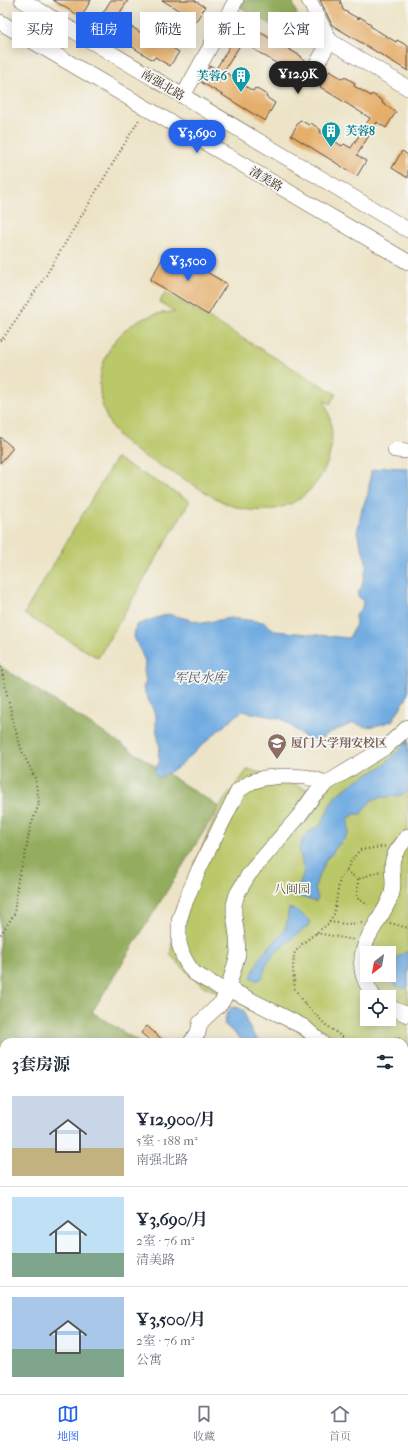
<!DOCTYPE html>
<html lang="zh">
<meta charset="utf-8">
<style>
body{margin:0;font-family:"IM FELL French Canon","Noto Serif SC",serif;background:#f2f2f3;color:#1f2937;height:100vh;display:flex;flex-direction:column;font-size:15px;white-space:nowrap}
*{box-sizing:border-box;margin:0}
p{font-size:13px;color:#747a83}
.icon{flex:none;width:22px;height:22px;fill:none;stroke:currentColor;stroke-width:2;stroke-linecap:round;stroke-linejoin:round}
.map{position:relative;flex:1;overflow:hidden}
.panel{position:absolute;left:0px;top:1038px;width:408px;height:356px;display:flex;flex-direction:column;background:#fff;border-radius:12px 12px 0 0;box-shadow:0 2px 10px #0003}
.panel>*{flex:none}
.top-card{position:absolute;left:12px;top:12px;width:384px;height:36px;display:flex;gap:8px}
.needle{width:26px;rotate:211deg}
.fabs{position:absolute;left:360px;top:946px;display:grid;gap:8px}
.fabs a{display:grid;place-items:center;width:36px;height:36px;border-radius:0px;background:#fff;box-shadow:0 2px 10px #0003;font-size:20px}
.price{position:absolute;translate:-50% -34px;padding:0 9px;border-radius:14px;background:#2563eb;color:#fff;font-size:13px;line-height:26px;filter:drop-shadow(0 1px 2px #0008)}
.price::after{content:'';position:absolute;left:50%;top:24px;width:12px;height:9px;margin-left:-6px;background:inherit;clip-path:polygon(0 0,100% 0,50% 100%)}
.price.on{background:#222;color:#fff}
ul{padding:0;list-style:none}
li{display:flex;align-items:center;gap:12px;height:100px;padding:0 12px}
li+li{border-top:1px solid #e0e1e3}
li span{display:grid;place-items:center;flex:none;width:112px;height:80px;border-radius:0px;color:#555}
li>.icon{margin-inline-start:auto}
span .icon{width:48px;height:48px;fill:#fffc;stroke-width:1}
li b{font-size:17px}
h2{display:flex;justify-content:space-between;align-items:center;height:48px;padding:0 12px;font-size:17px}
.tag{padding:0 14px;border-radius:0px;background:#fff;box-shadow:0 2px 10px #0003;font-size:14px;line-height:36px}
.tag.on{background:#2563eb;color:#fff}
.menu{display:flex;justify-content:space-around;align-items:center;height:56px;border-top:1px solid #e0e1e3;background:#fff;font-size:11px;color:#747a83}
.menu a{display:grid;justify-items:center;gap:2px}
.menu .on{color:#2563eb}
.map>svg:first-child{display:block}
.green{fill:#bac869;stroke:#7a7944;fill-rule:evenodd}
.forest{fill:#93ac5d;stroke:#676b3e}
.water{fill:#70abe1;stroke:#566a80}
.building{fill:#e5ae6a}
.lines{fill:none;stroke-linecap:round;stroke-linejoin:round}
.minor-casing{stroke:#564637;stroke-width:16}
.path{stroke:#564637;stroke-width:2;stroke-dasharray:1 3;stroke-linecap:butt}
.minor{stroke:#fff;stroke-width:15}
.labels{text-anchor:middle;stroke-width:3.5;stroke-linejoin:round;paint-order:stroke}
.culture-label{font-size:12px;font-weight:bold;fill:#0d838f;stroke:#f6f6f2;text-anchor:end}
.street-label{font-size:12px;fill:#3b2a1e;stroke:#f6f6f2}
.education-label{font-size:12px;font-weight:bold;fill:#785e54;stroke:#f6f6f2;text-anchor:start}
.park-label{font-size:12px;fill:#5b5231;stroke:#f6f6f2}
.water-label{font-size:13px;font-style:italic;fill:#4e5762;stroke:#f6f6f2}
</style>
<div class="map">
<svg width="408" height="1394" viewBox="0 0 408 1394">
<rect width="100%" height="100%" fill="#f6f6f2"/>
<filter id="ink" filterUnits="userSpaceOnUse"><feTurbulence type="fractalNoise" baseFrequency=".025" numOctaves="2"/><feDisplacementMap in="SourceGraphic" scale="8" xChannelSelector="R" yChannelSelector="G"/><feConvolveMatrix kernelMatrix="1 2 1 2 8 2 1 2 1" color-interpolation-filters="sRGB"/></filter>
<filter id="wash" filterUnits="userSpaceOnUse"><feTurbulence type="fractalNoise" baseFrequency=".012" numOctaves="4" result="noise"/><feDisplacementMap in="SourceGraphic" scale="16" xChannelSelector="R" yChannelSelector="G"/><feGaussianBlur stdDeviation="0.9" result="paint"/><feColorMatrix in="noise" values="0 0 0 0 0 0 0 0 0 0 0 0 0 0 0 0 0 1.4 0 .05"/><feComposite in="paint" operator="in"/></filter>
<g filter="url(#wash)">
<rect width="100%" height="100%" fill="#ede4c7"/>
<g class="green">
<path d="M165,292L336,394L330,404L324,400C349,455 312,517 249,510C225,507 204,491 184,479C166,468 143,458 127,444C101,423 92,385 107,354C120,327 146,312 175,312L160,302Z"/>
<path d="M116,458L190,501L98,658L24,614Z"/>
<path d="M408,729V1181L404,1177V1042H310L301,1032L256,1009L201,985L170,955L180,899L219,807L248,769L312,791ZM367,953H389V975H367ZM367,997H389V1019H367Z"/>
</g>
<g class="forest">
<path d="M232,0H292L307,44L230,2Z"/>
<path d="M0,666L219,807L92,1012L139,1042H4V1390H404V1211L408,1214V1394H0Z"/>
</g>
<g class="water">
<path d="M384,467L408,468V692L406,699L392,721L375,726L365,727L354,723L331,732L317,741L306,738L282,719L242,711L219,730L176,769L158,778L154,772L160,760L158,754L160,749L156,726V716L143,688L146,681L144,672L145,661L134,637L136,625L168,614L203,623L230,618L263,622L276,631L349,638L356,624L355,616L362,608L363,601L358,596V593L362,586L367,564L357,533L362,509L368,494L371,471Z"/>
<path d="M408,741V792C403,793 401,796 396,796C375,799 374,794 361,814H355L348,819L349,833L341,843L336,847L332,854L326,859L323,868L317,880L315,889L318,898L316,902L295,895L304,872L299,849L303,839L310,831L321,825L330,805L336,795L357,780L383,766Z"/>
<path d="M289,908C298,911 305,916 311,923L275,953L266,965L262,978L257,981L251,977L260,957L281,935L286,926Z"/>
<path d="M406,952H408V986L405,989C396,987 393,984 388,976L389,975C389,963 396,958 406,952Z"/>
<path d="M232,1007L239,1008L244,1011C246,1024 251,1032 260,1042H244L224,1024L227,1013Z"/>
</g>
<g id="blocks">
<g class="building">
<path d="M53,0H91L81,17Z"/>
<path d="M111,0H128L118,16L123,20L122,21L143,34L145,32L158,40V39L179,52L170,66L155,57L153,60L96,24Z"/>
<path d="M162,0H194L205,7L196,21Z"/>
<path d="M320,0H340L343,10L359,19L360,17L371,24L370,26L396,42L397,40L408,46V71L332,25Z"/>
<path d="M237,18L260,29L258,31L276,42L277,40L288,46L287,48L302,57L301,58L307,62L306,67L310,75L315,76L320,75L323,72L327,75L329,71L343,79L345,77L355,83L354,86L371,96L372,94L383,101L382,103L396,112L386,128L377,122L357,155L366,161L357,176L291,135L300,120L309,125L311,123L321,130L320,132L342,146L344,144L351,148L370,118L320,87L321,85L295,69L292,73L242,42L224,71L233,77L232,78L253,91L255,88L267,95L266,97L275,103L265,121L201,82L210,66L216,69L235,38L228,34Z"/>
<path d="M402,151L408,155V178L392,168Z"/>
<path d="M168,249L227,284L208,315L150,280Z"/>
<path d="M0,437L13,448L0,463Z"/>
<path d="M147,1026L165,1042H152L141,1033Z"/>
</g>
</g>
</g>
<g filter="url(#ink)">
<use href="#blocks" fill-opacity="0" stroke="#564637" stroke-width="1"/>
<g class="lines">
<g class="minor-casing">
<g id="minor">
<path d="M22,0L408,230"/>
<path d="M309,0L330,41L408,88"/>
<path d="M0,22L408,262"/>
<path d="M315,67L330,41"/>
<path d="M183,96L236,0"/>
<path d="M395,450L408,451"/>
<path d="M374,997C369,990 366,983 363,975C355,943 381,923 391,896C396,884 390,871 393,859C395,851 403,843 408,836"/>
<path d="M389,1007L408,1015"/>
<path d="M191,1042L198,1033L200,1023L222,1002L227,992L238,954L237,936L234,915V905L237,894L249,874L299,816L314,795L327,783L386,747L408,727"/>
<path d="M321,1042L304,1027L235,992H227L194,973L188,965L183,956L179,943V921L184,905L199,869L238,791L251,782L264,778L284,776L306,777L327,783"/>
<path d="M0,1126L4,1120"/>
<path d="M404,1163L408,1169"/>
</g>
</g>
<g class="path">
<path d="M0,340H2L45,277L140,118"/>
<path d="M0,663L14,725L22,751L35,778L39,804L30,828L25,856L18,879L14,915L0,935"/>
<path d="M346,871L358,879L380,871"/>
<path d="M358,879L357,898L368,905"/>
<path d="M329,922L346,924L362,923"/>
<path d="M390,923L408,928"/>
<path d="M316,933L355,940"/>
<path d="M349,1042L326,1025L305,1004L295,989L293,970L294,954L297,950L303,943L328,924L334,914L340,878L346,871L351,861L360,850L387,846"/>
<path d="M393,1042L397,1037L403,1042"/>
<path d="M404,1043L408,1047"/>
<path d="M404,1092L408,1098V1103"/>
<path d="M404,1110L408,1109"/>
<path d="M0,1320L4,1313"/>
</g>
<use href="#minor" class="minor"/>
</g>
</g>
<defs>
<g id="building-pin" transform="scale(1)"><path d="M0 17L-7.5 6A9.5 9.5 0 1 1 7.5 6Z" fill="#0f9aa8" stroke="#f6f6f2"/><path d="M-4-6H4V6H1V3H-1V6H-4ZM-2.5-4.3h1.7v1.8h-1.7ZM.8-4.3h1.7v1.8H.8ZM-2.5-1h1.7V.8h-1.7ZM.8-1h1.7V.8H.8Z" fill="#fff"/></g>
<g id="university-pin" transform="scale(1)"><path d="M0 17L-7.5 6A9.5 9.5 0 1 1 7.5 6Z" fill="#8d6e63" stroke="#f6f6f2"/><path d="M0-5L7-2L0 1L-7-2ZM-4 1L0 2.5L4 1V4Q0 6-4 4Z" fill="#fff"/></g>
</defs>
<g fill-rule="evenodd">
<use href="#building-pin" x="241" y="76"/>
<use href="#building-pin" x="331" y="131"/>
<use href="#university-pin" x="277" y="743"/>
</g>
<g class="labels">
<g class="culture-label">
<text x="227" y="80">芙蓉6</text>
<text x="345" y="135" text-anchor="start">芙蓉8</text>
</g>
<g class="street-label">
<text transform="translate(163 85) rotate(31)" y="4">南强北路</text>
<text transform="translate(266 179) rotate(30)" y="4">清美路</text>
</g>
<g class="education-label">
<text x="291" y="747">厦门大学翔安校区</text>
</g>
<g class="park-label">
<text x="292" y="893">八闽园</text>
</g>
<g class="water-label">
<text x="200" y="682">军民水库</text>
</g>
</g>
</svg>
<div class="fabs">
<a><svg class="needle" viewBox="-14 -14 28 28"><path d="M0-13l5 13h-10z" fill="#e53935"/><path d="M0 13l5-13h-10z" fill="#747a83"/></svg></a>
<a><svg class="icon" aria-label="locate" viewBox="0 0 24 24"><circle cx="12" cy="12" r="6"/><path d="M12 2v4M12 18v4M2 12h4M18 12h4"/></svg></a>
</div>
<b class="price on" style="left:298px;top:95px">¥12.9K</b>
<b class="price" style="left:197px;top:154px">¥3,690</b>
<b class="price" style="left:188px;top:282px">¥3,500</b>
<div class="top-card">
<a class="tag">买房</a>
<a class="tag on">租房</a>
<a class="tag">筛选</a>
<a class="tag">新上</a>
<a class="tag">公寓</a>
</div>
<section class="panel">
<h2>3套房源<svg class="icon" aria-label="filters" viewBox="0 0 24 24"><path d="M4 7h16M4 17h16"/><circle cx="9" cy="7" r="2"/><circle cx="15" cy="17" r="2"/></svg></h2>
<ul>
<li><span style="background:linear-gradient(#c9d6e8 65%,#c2b280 0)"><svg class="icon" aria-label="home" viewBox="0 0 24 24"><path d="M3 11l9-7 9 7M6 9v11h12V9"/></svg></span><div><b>¥12,900/月</b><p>5室 · 188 m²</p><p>南强北路</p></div></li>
<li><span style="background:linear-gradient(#bfe0f5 70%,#7fa58c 0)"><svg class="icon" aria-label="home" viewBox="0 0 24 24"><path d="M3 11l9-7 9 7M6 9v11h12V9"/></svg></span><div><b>¥3,690/月</b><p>2室 · 76 m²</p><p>清美路</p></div></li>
<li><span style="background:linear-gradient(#a9c7e8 65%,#7fa58c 0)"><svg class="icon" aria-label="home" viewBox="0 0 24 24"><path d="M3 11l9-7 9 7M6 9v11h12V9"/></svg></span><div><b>¥3,500/月</b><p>2室 · 76 m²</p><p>公寓</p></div></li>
</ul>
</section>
</div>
<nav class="menu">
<a class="on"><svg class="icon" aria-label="map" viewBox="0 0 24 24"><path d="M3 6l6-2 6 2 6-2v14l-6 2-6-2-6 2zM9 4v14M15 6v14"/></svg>地图</a>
<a><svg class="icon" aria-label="saved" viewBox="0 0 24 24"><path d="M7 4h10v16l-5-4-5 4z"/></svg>收藏</a>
<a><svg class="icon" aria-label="home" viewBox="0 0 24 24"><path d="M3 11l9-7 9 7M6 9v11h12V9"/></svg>首页</a>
</nav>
